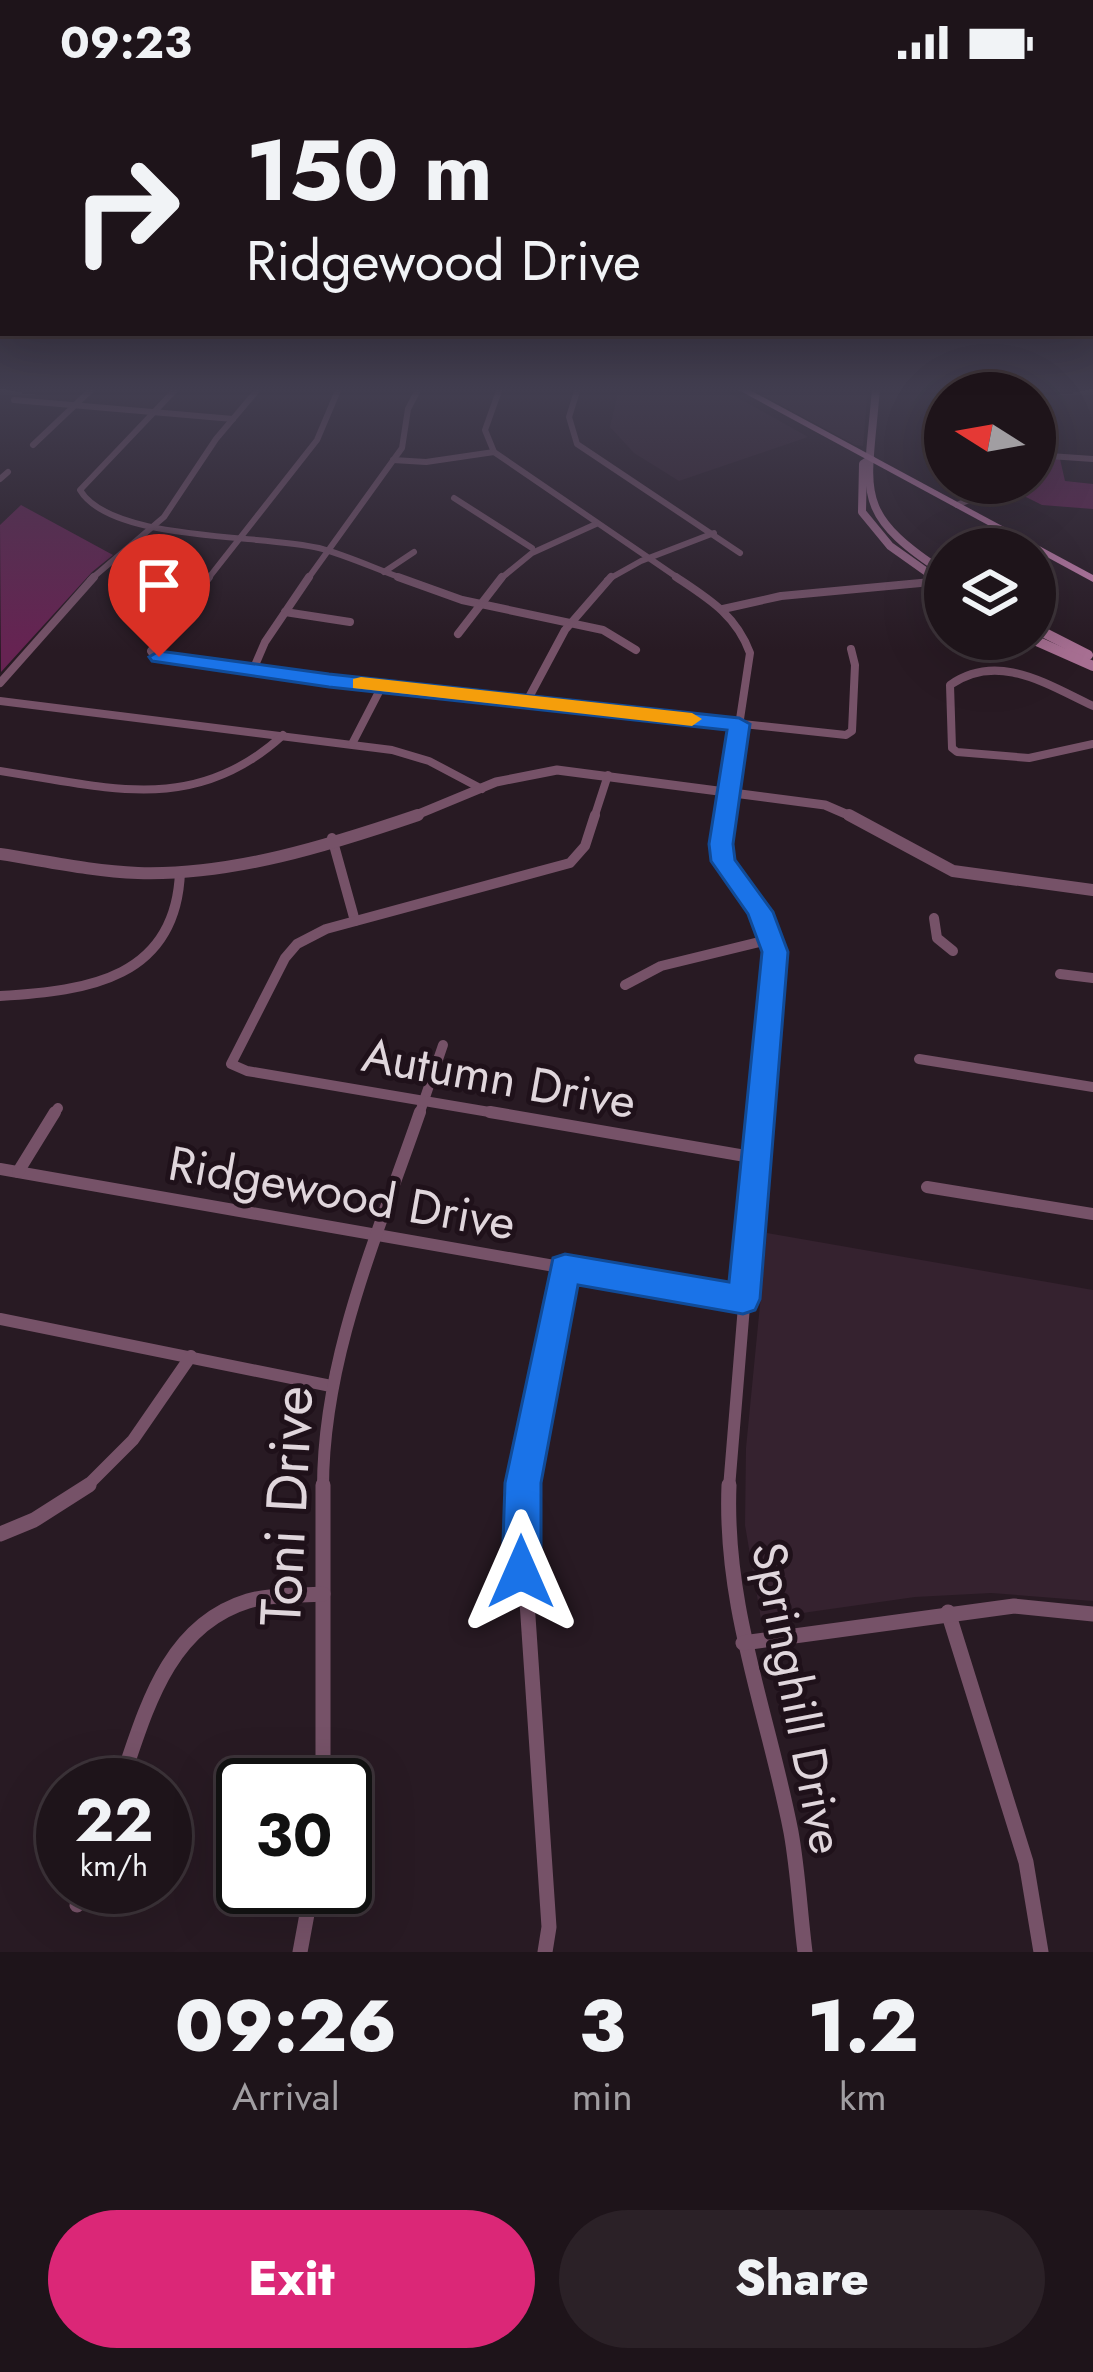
<!DOCTYPE html>
<style>
body{margin:0;font-family:Jost,sans-serif;background:#2b2127;color:#f1f3f6;height:100vh;display:flex;flex-direction:column;font-size:45px;white-space:nowrap}
*{box-sizing:border-box;margin:0}
p{font-size:39px;color:#a19ea2}
.icon{flex:none;width:66px;height:66px;fill:none;stroke:currentColor;stroke-width:2;stroke-linecap:round;stroke-linejoin:round}
.map{position:relative;height:1868px;overflow:hidden}
.side{display:flex;flex-direction:column;background:#1e141a;flex:1}
.side>*{flex:none}
.banner{position:absolute;left:0px;top:0px;width:1095px;height:252px;box-shadow:0 12px 48px #0002,0 0 0 3px #3c3339;background:#1e141a;color:#f1f3f6;overflow:hidden}
.needle{width:78px;rotate:281deg}
.buttons{position:absolute;left:924px;top:288px;display:grid;gap:24px}
.buttons a{display:grid;place-items:center;width:132px;height:132px;border-radius:50%;background:#1e141a;box-shadow:0 12px 48px #0002,0 0 0 3px #3c3339;font-size:60px}
.speed{position:absolute;left:36px;top:1674px;display:flex;gap:24px;font-size:60px;font-weight:700;text-align:center}
.speed>*{display:grid;place-content:center;width:156px;height:156px;border-radius:50%;background:#1e141a;box-shadow:0 12px 48px #0002,0 0 0 3px #3c3339;line-height:1}
.speed small{font-size:30px;font-weight:400}
.speed .limit{border:6px solid #111;border-radius:18px;background:#fff;color:#111}
.pin{position:absolute;display:grid;place-items:center;width:102px;height:102px;color:#fff;margin:-123px -51px;border-radius:50% 50% 50% 0;rotate:-45deg;box-shadow:0 0 12px #0007}
.pin .icon{rotate:45deg}
.me{position:absolute;width:132px;margin:-66px;rotate:0deg;stroke-linejoin:round;filter:drop-shadow(0 0 9px #0008)}
.turn{display:flex;align-items:center;gap:42px;height:252px;padding:0 48px;font-size:54px}
.turn .icon{width:156px;height:156px;stroke-width:2.5}
.turn b{display:block;font-size:84px;line-height:102px}
.eta{display:flex;justify-content:space-evenly;align-items:center;height:204px;text-align:center}
.eta b{font-size:72px;font-weight:800;line-height:84px}
.cta{display:flex;gap:24px;margin-top:auto;padding:24px 48px}
.cta a{flex:1;height:138px;border-radius:72px;background:#db2777;color:#fff;font-size:48px;font-weight:800;line-height:138px;text-align:center}
.cta a+a{background:#2b2127;color:#f1f3f6}
.status{display:flex;justify-content:space-between;align-items:center;height:84px;padding:0 60px;background:#1e141a;direction:ltr}
.status svg{height:33px;fill:currentColor}
.map>svg:first-child{display:block}
.built{fill:#35222f}
.green{fill:#662352}
.lines{fill:none;stroke-linecap:round;stroke-linejoin:round}
.minor-far4{stroke:#765268;stroke-width:6}
.minor-far3{stroke:#765268;stroke-width:8}
.minor-far2{stroke:#765268;stroke-width:10}
.minor-far1{stroke:#765268;stroke-width:12}
.minor{stroke:#765268;stroke-width:15}
.tertiary-far1{stroke:#765268;stroke-width:9}
.tertiary{stroke:#765268;stroke-width:12}
.secondary-far1{stroke:#a76f92;stroke-width:8}
.secondary{stroke:#a76f92;stroke-width:10}
.primary{fill:#cd84b3;fill-rule:evenodd}
.route{fill:#1a73e8;stroke:#114b97;stroke-width:3}
.slow{fill:#f59e0b}
.labels{text-anchor:middle;dominant-baseline:central;stroke-width:10;stroke-linejoin:round;paint-order:stroke}
.street-label{font-size:48px;fill:#e0d6dc;stroke:#1f111a}
.near-street-label{font-size:57px;fill:#e0d6dc;stroke:#1f111a}
</style>
<div class="status"><b>09:23</b><svg viewBox="0 0 49 12"><path d="M0 12V9h3v3zM5 12V6h3v6zM10 12V3h3v9zM15 12V0h3v12zM26 1h20v11H26zM47 4h2v5h-2z"/></svg></div>
<div class="map">
<svg width="1093" height="1868" viewBox="0 0 1093 1868">
<rect width="100%" height="100%" fill="#281a23"/>
<g class="built">
<path d="M 619,304 L 721,304 L 808,353 L 679,397 L 634,369 L 610,343 Z"/>
<path d="M 750,304 L 868,304 L 863,362 L 855,361 Z"/>
<path d="M 767,1149 L 1093,1206 L 1093,1517 L 991,1509 L 915,1513 L 761,1535 L 745,1441 L 746,1364 Z"/>
</g>
<g class="green">
<path d="M 1035,373 L 1060,375 L 1065,397 L 1093,400 L 1093,425 L 1042,421 L 1010,405 L 1018,399 L 1035,399 Z"/>
<path d="M 21,421 L 113,471 L 92,488 L 1,588 L 0,441 Z"/>
</g>
<g class="lines">
<g class="minor-far4">
<path d="M 177,304 L 80,406 C 111,458 262,450 319,464 C 349,472 378,486 407,496"/>
<path d="M 500,304 L 485,346 L 494,368 L 681,496"/>
<path d="M 578,304 L 569,333 L 577,360 L 740,469"/>
<path d="M 1012,304 L 1013,309"/>
<path d="M 14,316 L 233,335"/>
<path d="M 33,361 L 93,304"/>
<path d="M 1035,371 L 1093,375"/>
<path d="M 393,376 L 426,378 L 494,368"/>
<path d="M 0,395 L 8,388"/>
<path d="M 454,414 L 532,464"/>
<path d="M 957,421 L 1010,399"/>
<path d="M 384,488 L 414,468"/>
<path d="M 90,496 L 164,433 L 216,355 L 259,304"/>
<path d="M 207,496 L 317,356 L 339,304"/>
<path d="M 307,496 L 402,364 L 408,325 L 419,304"/>
<path d="M 499,496 L 532,469 L 596,440"/>
<path d="M 607,496 L 641,477 L 714,449"/>
</g>
<g class="minor-far3">
<path d="M 209,493 L 151,567 L 154,571 L 329,596 L 846,651 L 852,647 L 855,581 L 851,565"/>
<path d="M 398,493 L 462,516 L 603,546 L 636,566"/>
<path d="M 676,493 C 709,515 736,531 750,569 L 725,734"/>
<path d="M 723,525 L 781,512 L 942,497"/>
<path d="M 285,528 L 350,538"/>
<path d="M 458,550 L 502,493"/>
<path d="M 253,586 L 265,558 L 309,493"/>
<path d="M 0,599 L 94,493"/>
<path d="M 0,617 L 392,666 L 429,677 L 482,705"/>
<path d="M 527,617 L 565,546 L 611,493"/>
<path d="M 1093,622 C 1048,601 998,567 950,601 L 952,664 L 957,668 L 1029,674 L 1093,660"/>
<path d="M 352,660 L 382,602"/>
<path d="M 0,687 C 107,703 195,732 283,651"/>
<path d="M 594,734 L 608,691"/>
</g>
<g class="minor-far2">
<path d="M 725,731 C 715,799 757,805 771,861 C 781,902 764,987 760,1031"/>
<path d="M 332,754 L 355,837"/>
<path d="M 934,834 L 937,854 L 953,867"/>
<path d="M 1060,890 L 1093,894"/>
<path d="M 625,901 L 661,882 L 772,855"/>
<path d="M 0,912 C 89,907 176,894 180,788"/>
<path d="M 919,975 L 1093,1003"/>
<path d="M 53,1031 L 58,1024"/>
<path d="M 419,1031 L 443,961"/>
<path d="M 507,1031 L 247,987 L 231,980 L 285,874 L 297,860 L 326,845 L 570,779 L 585,762 L 595,731"/>
</g>
<g class="minor-far1">
<path d="M 490,1028 L 757,1074"/>
<path d="M 0,1085 L 743,1215"/>
<path d="M 18,1088 L 55,1028"/>
<path d="M 927,1103 L 1093,1130"/>
<path d="M 0,1235 L 331,1302"/>
<path d="M 85,1404 L 133,1356 L 191,1272"/>
<path d="M 323,1404 C 323,1273 378,1150 420,1028"/>
<path d="M 524,1404 L 565,1184"/>
<path d="M 729,1404 L 760,1028"/>
</g>
<g class="minor">
<path d="M 323,1401 L 323,1701"/>
<path d="M 525,1401 L 521,1429 L 549,1843 L 545,1868"/>
<path d="M 729,1401 C 724,1524 768,1629 791,1748 C 798,1787 800,1828 805,1868"/>
<path d="M 0,1450 L 34,1436 L 89,1401"/>
<path d="M 948,1528 L 1026,1778 L 1041,1868"/>
<path d="M 743,1559 L 1014,1522 L 1093,1530"/>
<path d="M 120,1701 C 145,1629 166,1542 248,1517 C 272,1510 299,1512 323,1510"/>
<path d="M 77,1821 L 83,1803"/>
<path d="M 300,1868 L 312,1803"/>
</g>
<path class="tertiary-far1" d="M 409,734 L 496,698 L 557,686 L 825,721 L 855,734"/>
<g class="tertiary">
<path d="M 849,731 L 953,787 L 1093,806"/>
<path d="M 0,770 C 46,777 91,787 138,789 C 232,792 330,761 418,731"/>
</g>
<g class="secondary-far1">
<path d="M 876,304 C 868,409 850,427 945,489"/>
<path d="M 871,375 L 863,380 L 862,428 L 890,462 L 938,496"/>
</g>
<g class="secondary">
<path d="M 934,493 L 945,501"/>
<path d="M 1035,544 L 1088,571"/>
<path d="M 1032,555 L 1093,582"/>
</g>
<path class="primary" d="M 735,304 L 746,304 L 1093,491 L 1093,498 Z"/>
</g>
<linearGradient id="sky" x2="0" y2="1"><stop stop-color="#160e13"/><stop offset="0.54" stop-color="#423e50"/><stop offset="1" stop-color="#423e50" stop-opacity="0"/></linearGradient>
<rect width="1093" height="566" fill="url(#sky)"/>
<path class="route" d="M 159,567 L 329,590 L 739,634 L 750,640 L 733,760 L 735,776 L 773,828 L 788,868 L 760,1215 L 755,1226 L 743,1230 L 578,1201 L 541,1399 L 541,1488 L 535,1501 L 521,1507 L 508,1501 L 502,1488 L 505,1399 L 553,1174 L 565,1170 L 729,1198 L 762,868 L 748,830 L 711,777 L 709,760 L 727,646 L 329,603 L 152,577 L 149,573 Z"/>
<path class="slow" d="M 361,593 L 692,629 L 702,635 L 692,642 L 353,604 L 353,595 Z"/>
<g class="labels">
<g class="street-label">
<text transform="translate(499 994) rotate(10)">Autumn Drive</text>
<text transform="translate(342 1109) rotate(10)">Ridgewood Drive</text>
<text transform="translate(798 1614) rotate(79)">Springhill Drive</text>
</g>
<g class="near-street-label">
<text transform="translate(286 1422) rotate(-87)">Toni Drive</text>
</g>
</g>
</svg>
<div class="buttons">
<a><svg class="needle" viewBox="-14 -14 28 28"><path d="M0-13l5 13h-10z" fill="#e53935"/><path d="M0 13l5-13h-10z" fill="#a19ea2"/></svg></a>
<a><svg class="icon" aria-label="layers" viewBox="0 0 24 24"><path d="M12 4l9 5-9 5-9-5zM3 14l9 5 9-5"/></svg></a>
</div>
<div class="speed"><div>22<small>km/h</small></div><div class="limit">30</div></div>
<div class="pin" style="left:159px;top:573px;background:#d93025"><svg class="icon" aria-label="arrive" viewBox="0 0 24 24"><path d="M6 21V4h12l-3 4 3 4H6"/></svg></div>
<svg class="me" style="left:521px;top:1488px" viewBox="-20 -20 40 40"><path d="M0-17L14 15 0 8-14 15z" fill="#1a73e8" stroke="#fff" stroke-width="4"/></svg>
<div class="banner">
<div class="turn"><svg class="icon" aria-label="right" viewBox="0 0 24 24"><path d="M7 20v-9h11M14 6l5 5-5 5"/></svg><div><b>150 m</b>Ridgewood Drive</div></div>
</div>
</div>
<section class="side">
<div class="eta">
<div><b>09:26</b><p>Arrival</p></div>
<div><b>3</b><p>min</p></div>
<div><b>1.2</b><p>km</p></div>
</div>
<div class="cta"><a>Exit</a><a>Share</a></div>
</section>
